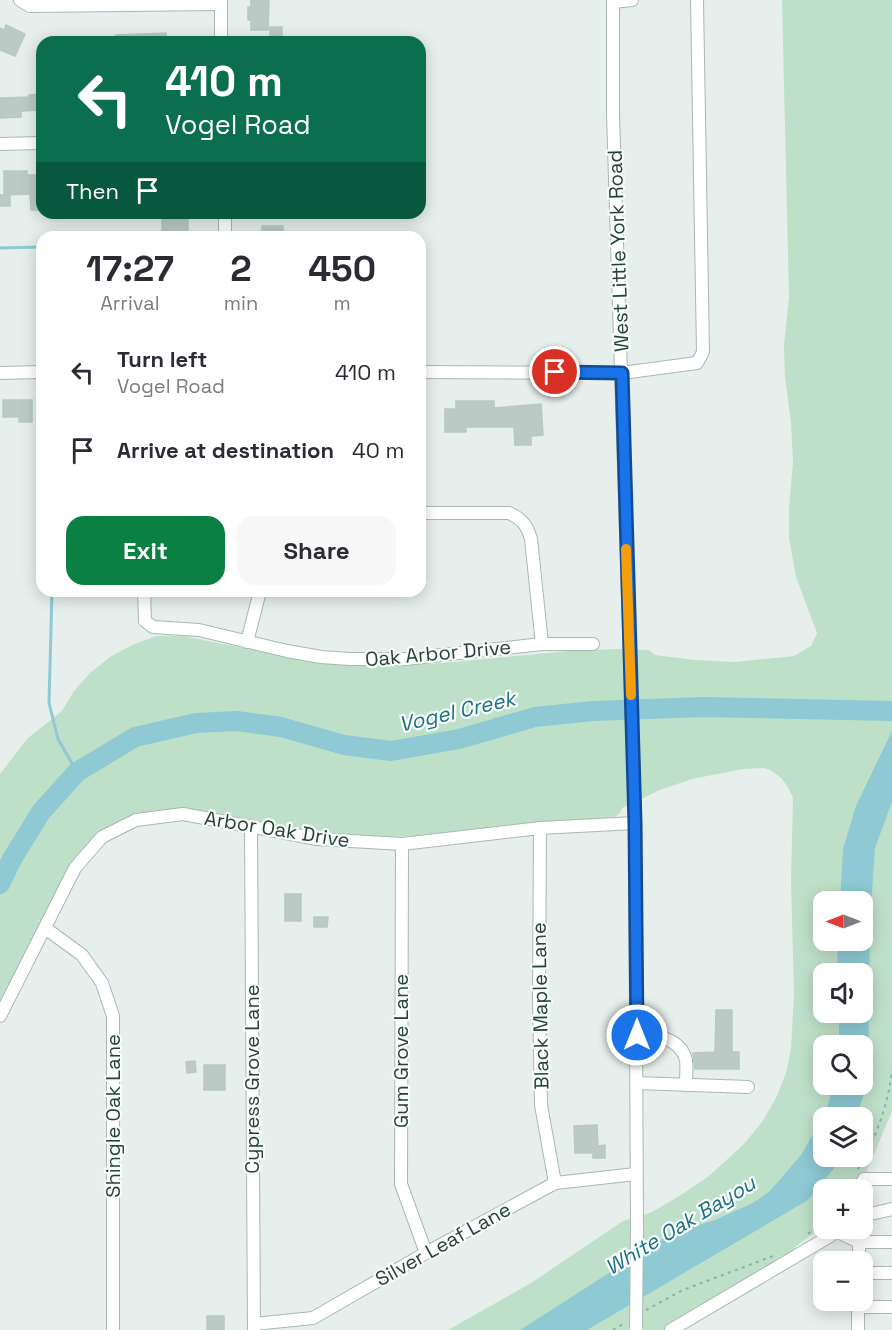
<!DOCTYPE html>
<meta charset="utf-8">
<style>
body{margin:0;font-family:"Space Grotesk",sans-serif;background:#f7f7f7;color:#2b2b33;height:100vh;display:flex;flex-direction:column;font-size:22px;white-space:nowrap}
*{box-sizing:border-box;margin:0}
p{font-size:20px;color:#7c7c81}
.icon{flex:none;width:33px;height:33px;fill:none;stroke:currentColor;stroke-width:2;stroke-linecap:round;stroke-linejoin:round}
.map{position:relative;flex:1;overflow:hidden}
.sheet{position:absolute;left:36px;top:231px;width:390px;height:366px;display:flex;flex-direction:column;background:#fff;border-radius:18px;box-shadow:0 3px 15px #0003}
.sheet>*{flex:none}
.hud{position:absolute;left:36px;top:36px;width:390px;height:183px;border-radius:18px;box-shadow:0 3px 15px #0003;background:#0b6e4f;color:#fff;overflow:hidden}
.needle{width:39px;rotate:270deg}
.controls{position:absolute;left:813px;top:891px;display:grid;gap:12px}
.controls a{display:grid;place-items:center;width:60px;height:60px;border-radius:12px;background:#fff;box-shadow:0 3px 15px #0003;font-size:30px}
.pin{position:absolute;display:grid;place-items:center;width:51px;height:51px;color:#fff;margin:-26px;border:3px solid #fff;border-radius:50%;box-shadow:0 2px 6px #0007}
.me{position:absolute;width:66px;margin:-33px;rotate:0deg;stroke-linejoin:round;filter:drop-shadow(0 0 4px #0008)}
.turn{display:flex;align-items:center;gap:21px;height:126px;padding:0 30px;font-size:27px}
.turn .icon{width:78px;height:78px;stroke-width:2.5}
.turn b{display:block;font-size:42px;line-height:51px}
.then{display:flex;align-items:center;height:57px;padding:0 30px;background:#0003;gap:12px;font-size:22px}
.eta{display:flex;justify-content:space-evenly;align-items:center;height:102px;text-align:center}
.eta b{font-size:36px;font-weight:700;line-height:42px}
.action{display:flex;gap:12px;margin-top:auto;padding:12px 30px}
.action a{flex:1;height:69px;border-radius:18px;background:#0b8043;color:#fff;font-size:24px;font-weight:700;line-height:69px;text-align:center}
.action a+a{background:#f7f7f7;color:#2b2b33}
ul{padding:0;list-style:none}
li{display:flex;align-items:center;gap:18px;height:78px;padding:0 30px}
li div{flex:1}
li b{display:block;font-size:22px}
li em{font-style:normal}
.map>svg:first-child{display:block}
.green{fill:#bfe0c8;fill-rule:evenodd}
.water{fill:#8ec9d4}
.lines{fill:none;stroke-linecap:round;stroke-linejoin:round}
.stream{stroke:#8ec9d4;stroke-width:3}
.river{stroke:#8ec9d4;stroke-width:20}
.building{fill:#bbcac4;stroke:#b8c9c2;stroke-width:1.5}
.minor-casing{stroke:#a8b8b2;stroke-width:14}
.path{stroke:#86b3a5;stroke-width:2;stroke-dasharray:3 4.5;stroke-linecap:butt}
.minor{stroke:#fff;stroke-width:12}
.minor-bridge-casing{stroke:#a8b8b2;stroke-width:14;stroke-linecap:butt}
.minor-bridge{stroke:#fff;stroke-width:12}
.route-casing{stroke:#114b97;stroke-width:15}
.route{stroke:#1a73e8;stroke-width:10}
.slow{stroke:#f59e0b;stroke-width:10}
.labels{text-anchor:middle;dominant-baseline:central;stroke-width:4.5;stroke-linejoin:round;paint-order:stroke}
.street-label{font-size:20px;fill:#24423a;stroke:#f7fbf9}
.water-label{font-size:21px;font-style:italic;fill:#1c6f80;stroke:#f7fbf9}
</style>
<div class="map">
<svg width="892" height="1330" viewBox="0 0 892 1330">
<rect width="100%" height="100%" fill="#e6efeb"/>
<path class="green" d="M 782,0 L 892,0 L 892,1111 L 866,1173 L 851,1189 L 824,1190 L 823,1226 L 794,1248 L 796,1253 L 665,1330 L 448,1330 L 531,1283 L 623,1221 L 652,1212 L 681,1195 L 709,1176 L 744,1144 L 762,1122 L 776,1098 L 786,1073 L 791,1049 L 794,994 L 791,880 L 793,798 L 788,787 L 781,778 L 770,770 L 763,768 L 743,769 L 692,779 L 660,790 L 622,808 L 620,813 L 615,817 L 436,835 L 381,837 L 326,835 L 175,810 L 163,810 L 140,814 L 90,842 L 76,858 L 0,1002 L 0,774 L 28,738 L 62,711 L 74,691 L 90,673 L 110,657 L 132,645 L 157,636 L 183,636 L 315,662 L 379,666 L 443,663 L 568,651 L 619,649 L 649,650 L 655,655 L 695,660 L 735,662 L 794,656 L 811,646 L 817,633 L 796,577 L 789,538 L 789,509 L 793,461 L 791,423 L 785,377 L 784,345 L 789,297 ZM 824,902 L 862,902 L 862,940 L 824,940 ZM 824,974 L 862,974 L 862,1012 L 824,1012 ZM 824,1046 L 862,1046 L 862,1084 L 824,1084 ZM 824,1118 L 862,1118 L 862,1156 L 824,1156 Z"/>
<path class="water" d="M 892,731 L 892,802 L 875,848 L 870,923 L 868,1082 L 856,1117 L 824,1118 L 824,1156 L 842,1157 L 840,1161 L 808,1200 L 587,1330 L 520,1330 L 670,1234 L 715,1220 L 753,1203 L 770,1191 L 801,1155 L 825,1114 L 834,1085 L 862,1084 L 862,1046 L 839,1045 L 839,1013 L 862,1012 L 862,974 L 837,973 L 838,941 L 862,940 L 862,902 L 840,901 L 843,849 L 856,806 Z"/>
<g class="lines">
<g class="stream">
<path d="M 0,248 L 39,247 L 42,249"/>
<path d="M 52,591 L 49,703 L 58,739 L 77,772"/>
</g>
<path class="river" d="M 0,884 L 12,859 L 41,812 L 77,772 L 135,737 L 196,723 L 236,721 L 281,727 L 344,745 L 391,751 L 459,739 L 535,717 L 593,711 L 703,707 L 892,711"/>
</g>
<g class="building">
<path d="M 251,0 L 269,0 L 268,30 L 251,30 L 251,20 L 248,20 L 248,7 L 251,7 Z"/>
<path d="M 6,25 L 25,34 L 15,56 L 0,50 L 0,28 L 4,30 Z"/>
<rect x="270" y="27" width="12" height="12"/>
<path d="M 166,33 L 166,42 L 117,42 L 116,35 Z"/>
<path d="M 42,94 L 42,110 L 21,111 L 21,117 L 0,118 L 0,98 L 29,97 L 29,95 Z"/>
<path d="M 4,171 L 27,171 L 27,175 L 42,175 L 42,210 L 31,210 L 30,194 L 4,195 Z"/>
<rect x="0" y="195" width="10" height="11"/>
<rect x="162" y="216" width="26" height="21"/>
<rect x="262" y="226" width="21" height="11"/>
<path d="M 3,400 L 32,400 L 32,422 L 19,422 L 19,417 L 3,417 Z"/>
<path d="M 456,401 L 494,401 L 494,408 L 541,404 L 543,435 L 531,436 L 531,445 L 515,445 L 514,427 L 466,427 L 466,432 L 445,432 L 445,409 L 456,409 Z"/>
<rect x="285" y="894" width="16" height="27"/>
<path d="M 314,917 L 328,917 L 327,927 L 314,927 Z"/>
<path d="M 716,1010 L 732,1010 L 732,1052 L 739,1052 L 739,1069 L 695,1069 L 693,1053 L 715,1052 Z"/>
<path d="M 195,1061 L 196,1072 L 187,1073 L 186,1062 Z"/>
<rect x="204" y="1065" width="21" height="25"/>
<path d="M 597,1125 L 598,1146 L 605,1145 L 605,1158 L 593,1158 L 593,1153 L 575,1153 L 574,1126 Z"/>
<rect x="207" y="1316" width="17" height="14"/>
</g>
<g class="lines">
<g class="minor-casing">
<g id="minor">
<path d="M 20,0 L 30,6 L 221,4"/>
<path d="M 221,0 L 221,42"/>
<path d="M 613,0 L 613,114 L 635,823 L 637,1226"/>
<path d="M 613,2 L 632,0"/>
<path d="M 0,144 L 42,143"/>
<path d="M 225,213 L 225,237"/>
<path d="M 420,372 L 622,373 L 697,363 L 703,352 L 697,0"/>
<path d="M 0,373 L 42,372"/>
<path d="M 420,513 L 509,513 C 522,519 527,525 531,539 L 542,644"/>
<path d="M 144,591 L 145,621 L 153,627 L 199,630 L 287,651 L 321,657 L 350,659 L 405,659 L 542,644 L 593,644"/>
<path d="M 247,642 L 260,591"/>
<path d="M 251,828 L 254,1330"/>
<path d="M 540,828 L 539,997 L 541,1105 L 555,1183"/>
<path d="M 402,844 L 401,1184 L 426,1253"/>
<path d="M 45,928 L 82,955 L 102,983 L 113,1016 L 113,1330"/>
<path d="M 0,1016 L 75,868 L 102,837 L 136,820 L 183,814 L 317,839 L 402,844 L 540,828 L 635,823"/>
<path d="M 637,1035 C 655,1035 680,1037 686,1060 C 687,1067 686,1077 686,1085"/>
<path d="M 637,1083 L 748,1087"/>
<path d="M 858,1190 L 864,1179 L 892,1179"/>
<path d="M 862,1216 L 892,1209"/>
<path d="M 834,1230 L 859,1242 L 859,1262"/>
<path d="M 859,1242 L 892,1242"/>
<path d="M 862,1273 L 892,1273"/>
<path d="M 858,1307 L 892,1307"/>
<path d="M 254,1324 L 313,1318 L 426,1253 L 555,1183 L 636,1174"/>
<path d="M 671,1330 L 830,1236 L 835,1228"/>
<path d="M 858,1330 L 858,1301"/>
</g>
</g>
<g class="path">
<path d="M 858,1169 C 876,1137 888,1106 892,1070"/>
<path d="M 808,1234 L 824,1221"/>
<path d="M 646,1310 L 683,1290 L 773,1256"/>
<path d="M 613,1330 L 626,1322"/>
</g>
<use href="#minor" class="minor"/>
<g class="minor-bridge-casing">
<path id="minor-bridge" d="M 636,1328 L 637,1226"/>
</g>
<use href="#minor-bridge" class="minor-bridge"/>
</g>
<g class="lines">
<g class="route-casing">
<path id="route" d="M 555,372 L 622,373 L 635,823 L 637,1035"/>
</g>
<use href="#route" class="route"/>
<path class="slow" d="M 626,549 L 631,695"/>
</g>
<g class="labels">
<g class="street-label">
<text transform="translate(618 251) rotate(-92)">West Little York Road</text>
<text transform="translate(438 653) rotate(-5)">Oak Arbor Drive</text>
<text transform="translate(277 829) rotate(9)">Arbor Oak Drive</text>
<text transform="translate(540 1006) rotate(-91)">Black Maple Lane</text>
<text transform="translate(401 1051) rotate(-90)">Gum Grove Lane</text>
<text transform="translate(252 1079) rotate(-90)">Cypress Grove Lane</text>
<text transform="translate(113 1116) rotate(-90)">Shingle Oak Lane</text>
<text transform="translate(443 1244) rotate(-29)">Silver Leaf Lane</text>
</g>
<g class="water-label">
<text transform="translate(457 711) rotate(-13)">Vogel Creek</text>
<text transform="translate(680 1225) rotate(-31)">White Oak Bayou</text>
</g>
</g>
</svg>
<div class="controls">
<a><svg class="needle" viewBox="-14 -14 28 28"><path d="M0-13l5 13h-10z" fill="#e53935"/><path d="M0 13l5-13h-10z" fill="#7c7c81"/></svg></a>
<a><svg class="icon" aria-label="sound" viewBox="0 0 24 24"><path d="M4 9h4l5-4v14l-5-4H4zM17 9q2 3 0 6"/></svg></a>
<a><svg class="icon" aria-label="search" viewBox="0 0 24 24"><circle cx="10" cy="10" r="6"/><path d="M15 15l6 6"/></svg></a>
<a><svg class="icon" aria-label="layers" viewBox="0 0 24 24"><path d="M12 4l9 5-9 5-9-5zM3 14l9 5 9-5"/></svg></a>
<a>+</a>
<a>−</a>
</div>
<div class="pin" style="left:555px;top:372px;background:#d93025"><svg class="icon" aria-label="arrive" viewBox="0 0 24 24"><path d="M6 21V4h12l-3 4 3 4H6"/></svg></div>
<svg class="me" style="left:637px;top:1035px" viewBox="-20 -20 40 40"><circle r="17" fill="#1a73e8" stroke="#fff" stroke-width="3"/><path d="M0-11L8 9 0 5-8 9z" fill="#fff"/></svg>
<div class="hud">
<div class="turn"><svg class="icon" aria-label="left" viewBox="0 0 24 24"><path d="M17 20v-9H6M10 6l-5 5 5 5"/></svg><div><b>410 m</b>Vogel Road</div></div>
<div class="then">Then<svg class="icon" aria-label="arrive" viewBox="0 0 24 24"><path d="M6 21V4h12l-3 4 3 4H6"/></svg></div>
</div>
<section class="sheet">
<div class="eta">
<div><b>17:27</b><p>Arrival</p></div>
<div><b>2</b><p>min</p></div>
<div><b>450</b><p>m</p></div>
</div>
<ul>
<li><svg class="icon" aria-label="left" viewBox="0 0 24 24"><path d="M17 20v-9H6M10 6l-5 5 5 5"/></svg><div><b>Turn left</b><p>Vogel Road</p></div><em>410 m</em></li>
<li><svg class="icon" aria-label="arrive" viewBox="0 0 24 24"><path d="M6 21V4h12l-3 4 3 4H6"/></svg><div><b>Arrive at destination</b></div><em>40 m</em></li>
</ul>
<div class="action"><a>Exit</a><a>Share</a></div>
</section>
</div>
